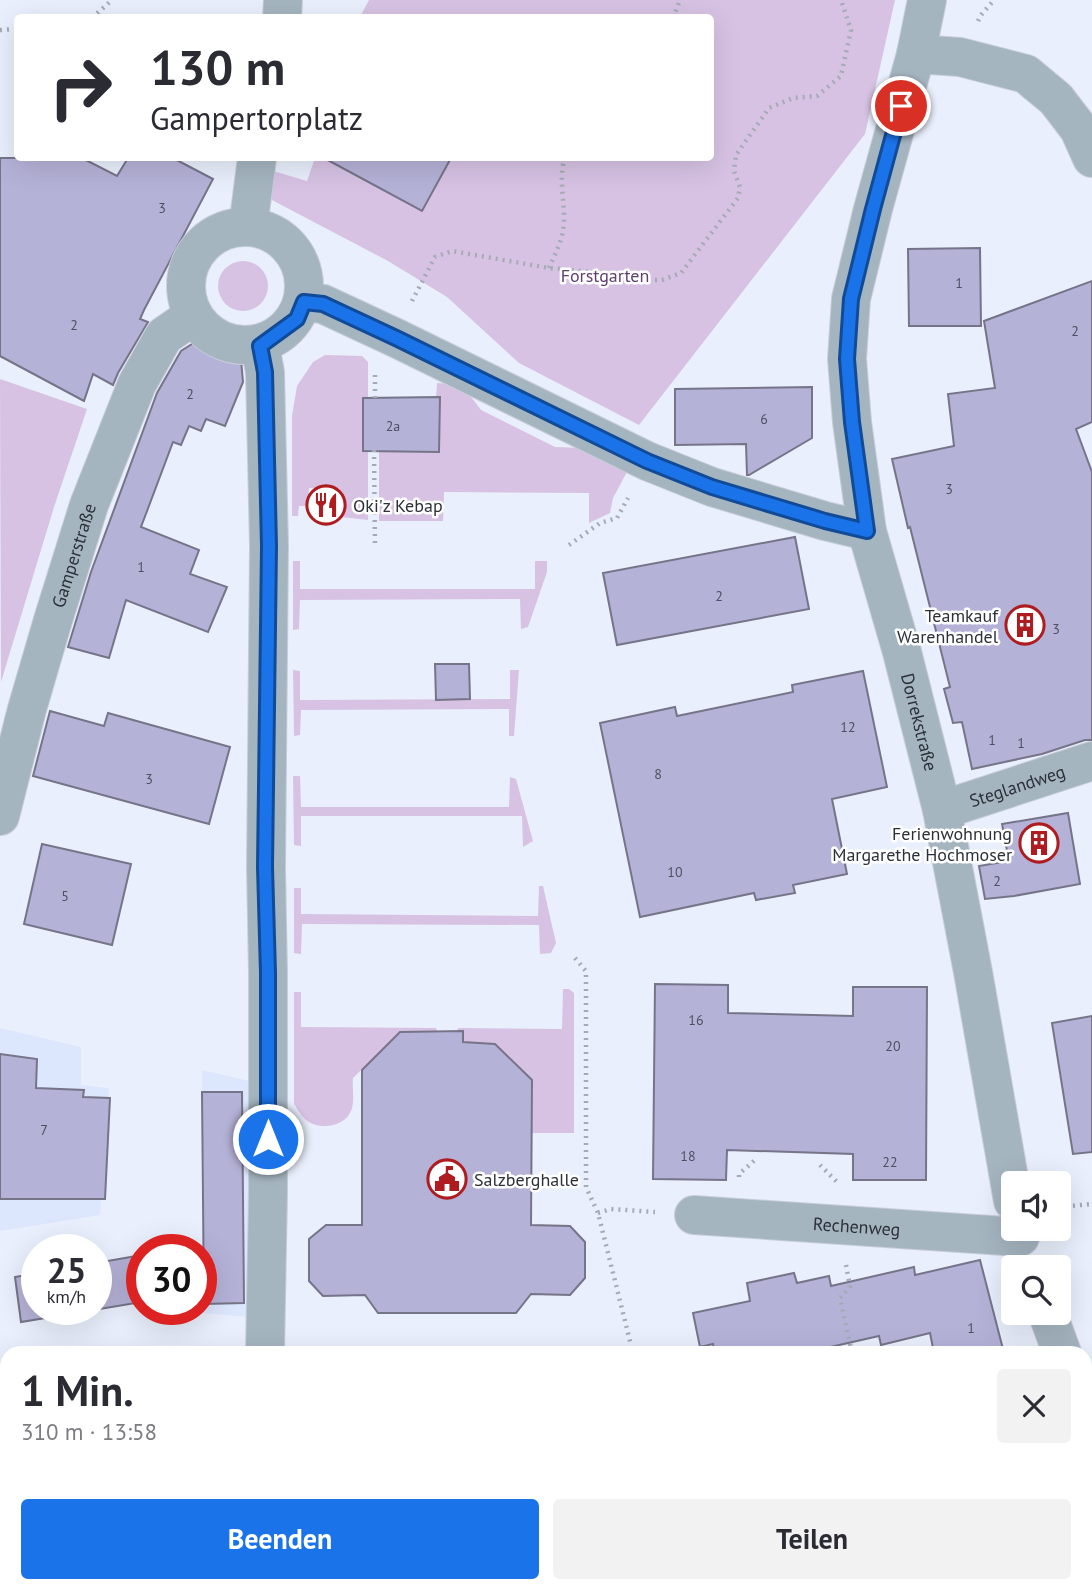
<!DOCTYPE html>
<html lang="de">
<meta charset="utf-8">
<style>
body{margin:0;font-family:"PT Sans",sans-serif;background:#f2f2f3;color:#2b2b33;height:100vh;display:flex;flex-direction:column;font-size:26px;white-space:nowrap}
*{box-sizing:border-box;margin:0}
p{font-size:23px;color:#7c7c81}
.icon{flex:none;width:38px;height:38px;fill:none;stroke:currentColor;stroke-width:2;stroke-linecap:round;stroke-linejoin:round}
.map{position:relative;flex:1;overflow:hidden}
.drawer{position:absolute;left:0px;top:1346px;width:1092px;height:247px;display:flex;flex-direction:column;background:#fff;border-radius:21px 21px 0 0;box-shadow:0 7px 28px #0002}
.drawer>*{flex:none}
.top-card{position:absolute;left:14px;top:14px;width:700px;height:147px;border-radius:7px;box-shadow:0 7px 28px #0002;background:#fff;color:#2b2b33;overflow:hidden}
.controls{position:absolute;left:1001px;top:1171px;display:grid;gap:14px}
.controls a{display:grid;place-items:center;width:70px;height:70px;border-radius:7px;background:#fff;box-shadow:0 7px 28px #0002;font-size:35px}
.speed{position:absolute;left:21px;top:1234px;display:flex;gap:14px;font-size:35px;font-weight:700;text-align:center}
.speed>*{display:grid;place-content:center;width:91px;height:91px;border-radius:50%;background:#fff;box-shadow:0 7px 28px #0002;line-height:1}
.speed small{font-size:18px;font-weight:400}
.speed .limit{border:10px solid #d22;background:#fff;color:#111}
.pin{position:absolute;display:grid;place-items:center;width:60px;height:60px;color:#fff;margin:-30px;border:4px solid #fff;border-radius:50%;box-shadow:0 2px 7px #0007}
.me{position:absolute;width:77px;margin:-38px;rotate:0deg;stroke-linejoin:round;filter:drop-shadow(0 0 5px #0008)}
.turn{display:flex;align-items:center;gap:24px;height:147px;padding:0 21px;font-size:32px}
.turn .icon{width:91px;height:91px;stroke-width:2.5}
.turn b{display:block;font-size:49px;line-height:60px}
.round{display:grid;place-items:center;flex:none;width:74px;height:74px;border-radius:7px;background:#f2f2f3}
.headline{display:flex;align-items:center;justify-content:space-between;height:119px;padding:0 21px}
h1{font-size:42px;font-weight:700;line-height:52px}
.cta{display:flex;gap:14px;margin-top:auto;padding:14px 21px}
.cta a{flex:1;height:80px;border-radius:7px;background:#1a73e8;color:#fff;font-size:28px;font-weight:700;line-height:80px;text-align:center}
.cta a+a{background:#f2f2f3;color:#2b2b33}
.map>svg:first-child{display:block}
.built{fill:#dce7fd}
.green{fill:#d7c2e3}
.building{fill:#b5b2d8;stroke:#767488;stroke-width:2}
.lines{fill:none;stroke-linecap:round;stroke-linejoin:round}
.minor-casing{stroke:#c7cdd9;stroke-width:40}
.path{stroke:#a5abb6;stroke-width:4.5;stroke-dasharray:2 5;stroke-linecap:butt}
.minor{stroke:#a5b5c0;stroke-width:38}
.route-casing{stroke:#114b97;stroke-width:18}
.route{stroke:#1a73e8;stroke-width:12}
.labels{text-anchor:middle;dominant-baseline:central;stroke-width:5;stroke-linejoin:round;paint-order:stroke}
.number-label{font-size:14px;fill:#4e5060}
.park-label{font-size:18px;fill:#5f406f;stroke:#fff}
.poi-label{font-size:18px;fill:#2c3038;stroke:#fff;text-anchor:start}
.street-label{font-size:18px;fill:#2c3038;stroke:#fff}
</style>
<div class="map">
<svg width="1092" height="1592" viewBox="0 0 1092 1592">
<rect width="100%" height="100%" fill="#e9effc"/>
<g class="built">
<path d="M 0,1028 L 81,1047 L 81,1085 L 109,1088 L 100,1215 L 0,1231 Z"/>
<path d="M 202,1070 L 249,1081 L 250,1317 L 202,1313 Z"/>
</g>
<g class="green">
<path d="M 369,0 L 895,0 L 865,134 L 639,425 L 519,363 L 447,297 L 388,261 L 272,200 L 270,170 L 307,181 L 315,158 L 710,158 L 710,18 L 360,17 Z"/>
<circle cx="243" cy="286" r="25"/>
<path d="M 325,355 L 362,356 L 368,362 L 368,398 L 363,398 L 363,449 L 368,450 L 368,520 L 341,517 L 340,489 L 309,488 L 308,506 L 299,506 L 298,516 L 292,516 L 292,416 L 297,386 L 313,362 Z"/>
<path d="M 0,379 L 87,409 L 54,507 L 1,682 Z"/>
<path d="M 437,383 L 452,384 L 465,389 L 481,410 L 555,447 L 583,448 L 628,470 L 613,498 L 610,513 L 589,523 L 589,493 L 444,492 L 443,521 L 379,521 L 379,450 L 436,398 Z"/>
<path d="M 293,561 L 300,561 L 300,589 L 535,589 L 535,561 L 547,561 L 547,572 L 528,627 L 521,629 L 520,599 L 300,600 L 299,629 L 293,630 Z"/>
<path d="M 293,670 L 300,671 L 300,700 L 510,699 L 510,670 L 519,670 L 514,736 L 509,736 L 509,709 L 301,710 L 300,735 L 294,736 Z"/>
<path d="M 293,776 L 300,776 L 301,807 L 509,807 L 510,777 L 516,779 L 533,841 L 523,847 L 522,816 L 301,816 L 301,846 L 294,845 Z"/>
<path d="M 539,886 L 543,886 L 556,943 L 551,953 L 540,954 L 539,925 L 302,924 L 301,954 L 294,953 L 294,888 L 301,888 L 301,914 L 538,916 Z"/>
<path d="M 563,989 L 569,989 L 574,993 L 574,1133 L 531,1133 L 532,1080 L 495,1044 L 463,1042 L 463,1032 L 457,1031 L 458,1028 L 562,1029 Z"/>
<path d="M 294,992 L 301,992 L 301,1027 L 436,1028 L 437,1031 L 395,1037 L 353,1078 C 352,1088 355,1102 351,1111 C 345,1125 326,1129 313,1124 C 304,1121 299,1112 294,1104 Z"/>
</g>
<g class="building">
<path d="M 0,158 L 82,158 L 117,176 L 128,158 L 173,158 L 213,179 L 144,310 L 140,319 L 148,322 L 118,373 L 113,385 L 93,374 L 84,401 L 0,356 Z"/>
<path d="M 324,158 L 451,158 L 422,211 Z"/>
<path d="M 980,248 L 981,326 L 909,326 L 908,249 Z"/>
<path d="M 1092,281 L 1092,422 L 1076,429 L 1092,472 L 1092,740 L 1085,740 L 1042,754 L 972,769 L 962,722 L 953,723 L 944,689 L 950,687 L 910,527 L 908,528 L 892,459 L 954,446 L 948,394 L 995,388 L 984,321 Z"/>
<path d="M 195,342 L 241,360 L 243,382 L 225,426 L 206,419 L 201,431 L 189,426 L 181,445 L 173,442 L 141,527 L 199,550 L 190,574 L 227,587 L 208,632 L 126,600 L 109,658 L 68,647 L 91,572 L 157,393 L 181,351 Z"/>
<path d="M 812,387 L 812,438 L 749,475 L 747,475 L 746,444 L 675,445 L 675,389 Z"/>
<path d="M 440,397 L 439,452 L 363,451 L 363,398 Z"/>
<path d="M 795,537 L 809,609 L 617,645 L 603,573 Z"/>
<path d="M 435,664 L 469,664 L 470,699 L 436,700 Z"/>
<path d="M 863,671 L 887,787 L 832,799 L 847,874 L 793,885 L 795,893 L 756,900 L 754,893 L 640,917 L 600,723 L 675,707 L 677,716 L 793,692 L 792,685 Z"/>
<path d="M 50,711 L 104,726 L 108,713 L 230,747 L 209,824 L 33,776 Z"/>
<path d="M 1068,813 L 1080,884 L 1014,896 L 985,899 L 979,866 L 1009,861 L 1002,824 Z"/>
<path d="M 42,844 L 131,864 L 112,945 L 24,924 Z"/>
<path d="M 655,984 L 728,985 L 728,1013 L 853,1016 L 853,987 L 927,987 L 926,1180 L 853,1180 L 853,1154 L 727,1150 L 726,1180 L 653,1179 Z"/>
<path d="M 1092,1016 L 1092,1152 L 1073,1154 L 1052,1023 Z"/>
<path d="M 463,1031 L 463,1042 L 495,1044 L 532,1080 L 531,1225 L 570,1226 L 585,1242 L 585,1278 L 570,1295 L 531,1294 L 516,1313 L 378,1313 L 365,1295 L 323,1296 L 309,1281 L 309,1239 L 326,1225 L 362,1225 L 362,1070 L 400,1032 Z"/>
<path d="M 0,1054 L 37,1059 L 36,1088 L 84,1090 L 83,1097 L 110,1098 L 105,1199 L 0,1199 Z"/>
<path d="M 202,1092 L 242,1092 L 244,1303 L 204,1304 Z"/>
<path d="M 142,1255 L 142,1302 L 21,1322 L 15,1277 L 37,1273 L 37,1309 L 96,1309 L 96,1263 Z"/>
<path d="M 980,1260 L 1004,1353 L 934,1353 L 930,1333 L 881,1345 L 879,1336 L 804,1353 L 715,1353 L 713,1344 L 700,1347 L 693,1313 L 750,1301 L 747,1283 L 794,1273 L 797,1283 L 829,1276 L 831,1286 L 914,1267 L 915,1275 Z"/>
</g>
<g class="lines">
<g class="minor-casing">
<g id="minor">
<path id="s1" d="M 927,0 L 916,54 L 873,209 L 851,299 L 847,359 L 852,422 L 867,531 L 902,652 L 942,810 L 973,972 L 1013,1201"/>
<path d="M 282,18 L 283,0"/>
<path d="M 916,54 L 960,57 L 1026,74 L 1056,99 L 1079,129 L 1092,158"/>
<circle cx="245" cy="286" r="59"/>
<path d="M 248,227 L 257,158"/>
<path d="M 304,302 L 323,304 L 396,338 L 647,461 L 712,487 L 825,521 L 867,531"/>
<path d="M 260,346 L 265,372 L 269,546 L 266,867 L 268,973 L 268,1194 L 265,1353"/>
<path id="s2" d="M 942,810 L 1092,761"/>
<path id="s3" d="M 0,816 L 27,709 L 53,620 L 89,505 L 137,384 L 164,336 L 193,316"/>
<path id="s4" d="M 694,1215 L 1020,1237"/>
<path d="M 1047,1312 L 1062,1353"/>
<path d="M 1085,1412 L 1092,1428"/>
<path d="M 0,1482 L 7,1513"/>
<path d="M 282,1586 L 283,1592"/>
<path d="M 32,1592 L 54,1586"/>
</g>
</g>
<g class="path">
<path d="M 92,18 L 112,0"/>
<path d="M 673,18 L 680,0"/>
<path d="M 978,21 L 981,15 L 994,0"/>
<path d="M 0,30 L 18,29"/>
<path d="M 549,268 C 554,256 561,243 563,231 C 567,207 557,179 565,158"/>
<path d="M 412,301 L 435,257 L 452,251 L 549,268 L 600,273 L 639,280 L 662,280 L 681,273 L 738,198 L 740,187 L 734,171 L 736,155 L 769,108 L 793,98 L 817,96 L 841,76 L 851,30 L 841,0"/>
<path d="M 375,398 L 375,374"/>
<path d="M 374,450 L 375,546"/>
<path d="M 569,545 L 600,523 L 617,518 L 628,498"/>
<path d="M 575,958 L 586,971 L 586,1187 L 598,1213 L 633,1353"/>
<path d="M 820,1165 L 839,1184"/>
<path d="M 739,1177 L 739,1174 L 755,1160"/>
<path d="M 1059,1207 L 1092,1204"/>
<path d="M 598,1213 L 611,1209 L 655,1212"/>
<path d="M 846,1265 L 850,1287 L 840,1298 L 852,1353"/>
<path d="M 676,1586 L 677,1592"/>
<path d="M 706,1586 L 707,1592"/>
</g>
<use href="#minor" class="minor"/>
</g>
<g class="lines">
<g class="route-casing">
<path id="route" d="M 268,1139 L 268,973 L 265,867 L 269,546 L 265,372 L 260,346 L 297,319 L 304,302 L 323,304 L 396,338 L 647,461 L 712,487 L 825,521 L 867,531 L 852,422 L 847,359 L 851,299 L 873,209 L 901,106"/>
</g>
<use href="#route" class="route"/>
</g>
<defs>
<g id="restaurant-ring" transform="scale(2.0125)"><circle r="9.5" fill="#fff" stroke="#ae1c20" stroke-width="1.5"/><path d="M-5-6h1v4h1v-4h1v4h1v-4h1v5L-1.5 .5V6h-2V.5L-5-1ZM5-6V6H3V1.5H1.5Q1.5-4 5-6Z" fill="#ae1c20"/></g>
<g id="building-ring" transform="scale(2.0125)"><circle r="9.5" fill="#fff" stroke="#ae1c20" stroke-width="1.5"/><path d="M-4-6H4V6H1V3H-1V6H-4ZM-2.5-4.3h1.7v1.8h-1.7ZM.8-4.3h1.7v1.8H.8ZM-2.5-1h1.7V.8h-1.7ZM.8-1h1.7V.8H.8Z" fill="#ae1c20"/></g>
<g id="civic-ring" transform="scale(2.0125)"><circle r="9.5" fill="#fff" stroke="#ae1c20" stroke-width="1.5"/><path d="M-.6-6.5H3V-4.5H.6V-3L4-1V1h2V6H-6V1h2V-1L-.6-3ZM-1.2 2.5V6h2.4V2.5Z" fill="#ae1c20"/></g>
</defs>
<g fill-rule="evenodd">
<use href="#restaurant-ring" x="326" y="505"/>
<use href="#building-ring" x="1025" y="625"/>
<use href="#building-ring" x="1039" y="843"/>
<use href="#civic-ring" x="447" y="1179"/>
</g>
<g class="labels">
<g class="number-label">
<text x="162" y="208">3</text>
<text x="959" y="283">1</text>
<text x="74" y="325">2</text>
<text x="1075" y="331">2</text>
<text x="190" y="394">2</text>
<text x="764" y="419">6</text>
<text x="393" y="426">2a</text>
<text x="949" y="489">3</text>
<text x="141" y="567">1</text>
<text x="719" y="596">2</text>
<text x="1056" y="629">3</text>
<text x="848" y="727">12</text>
<text x="992" y="740">1</text>
<text x="1021" y="743">1</text>
<text x="658" y="774">8</text>
<text x="149" y="779">3</text>
<text x="675" y="872">10</text>
<text x="997" y="881">2</text>
<text x="65" y="896">5</text>
<text x="696" y="1020">16</text>
<text x="893" y="1046">20</text>
<text x="44" y="1130">7</text>
<text x="688" y="1156">18</text>
<text x="890" y="1162">22</text>
<text x="971" y="1328">1</text>
</g>
<g class="park-label">
<text x="605" y="275">Forstgarten</text>
</g>
<g class="poi-label">
<text x="353" y="505">Oki'z Kebap</text>
<text x="998" y="615" text-anchor="end">Teamkauf<tspan x="998" dy="21">Warenhandel</tspan></text>
<text x="1012" y="833" text-anchor="end">Ferienwohnung<tspan x="1012" dy="21">Margarethe Hochmoser</tspan></text>
<text x="474" y="1179">Salzberghalle</text>
</g>
<g class="street-label">
<text stroke="none"><textPath href="#s3" startOffset="271">Gamperstraße</textPath></text>
<text stroke="none"><textPath href="#s1" startOffset="740">Dorrekstraße</textPath></text>
<text stroke="none"><textPath href="#s2" startOffset="79">Steglandweg</textPath></text>
<text stroke="none"><textPath href="#s4" startOffset="163">Rechenweg</textPath></text>
</g>
</g>
</svg>
<div class="controls">
<a><svg class="icon" aria-label="sound" viewBox="0 0 24 24"><path d="M4 9h4l5-4v14l-5-4H4zM17 9q2 3 0 6"/></svg></a>
<a><svg class="icon" aria-label="search" viewBox="0 0 24 24"><circle cx="10" cy="10" r="6"/><path d="M15 15l6 6"/></svg></a>
</div>
<div class="speed"><div>25<small>km/h</small></div><div class="limit">30</div></div>
<div class="pin" style="left:901px;top:106px;background:#d93025"><svg class="icon" aria-label="arrive" viewBox="0 0 24 24"><path d="M6 21V4h12l-3 4 3 4H6"/></svg></div>
<svg class="me" style="left:268px;top:1139px" viewBox="-20 -20 40 40"><circle r="17" fill="#1a73e8" stroke="#fff" stroke-width="3"/><path d="M0-11L8 9 0 5-8 9z" fill="#fff"/></svg>
<div class="top-card">
<div class="turn"><svg class="icon" aria-label="right" viewBox="0 0 24 24"><path d="M7 20v-9h11M14 6l5 5-5 5"/></svg><div><b>130 m</b>Gampertorplatz</div></div>
</div>
<section class="drawer">
<div class="headline"><div><h1>1 Min.</h1><p>310 m · 13:58</p></div><a class="round"><svg class="icon" aria-label="close" viewBox="0 0 24 24"><path d="M6 6l12 12M18 6L6 18"/></svg></a></div>
<div class="cta"><a>Beenden</a><a>Teilen</a></div>
</section>
</div>
